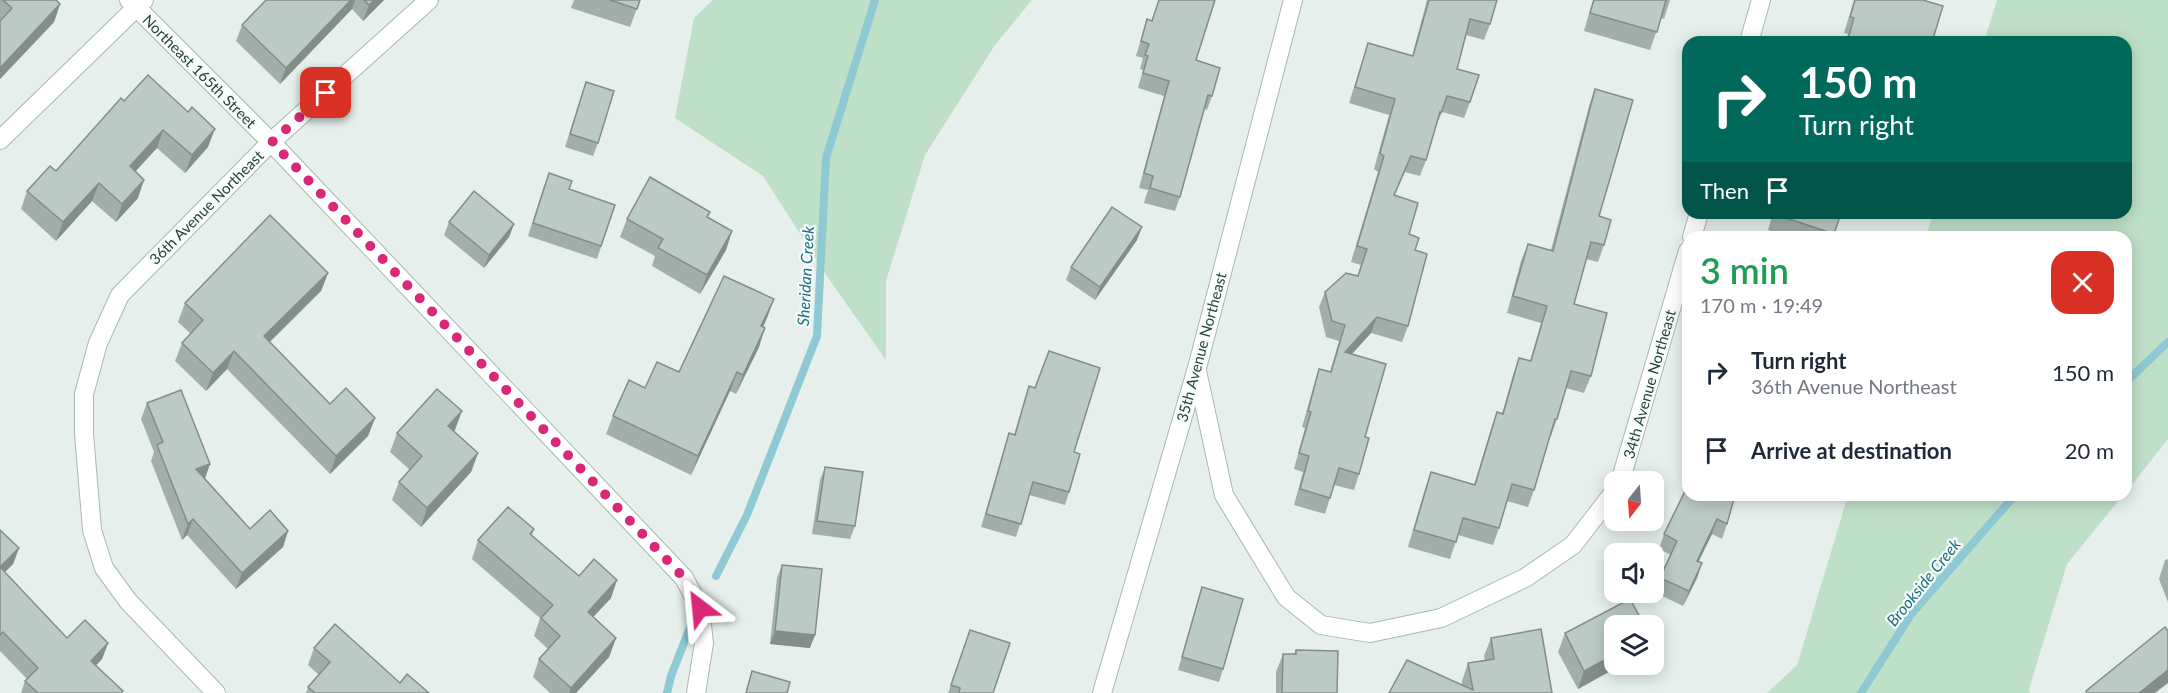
<!DOCTYPE html>
<meta charset="utf-8">
<style>
body{margin:0;font-family:Lato,sans-serif;background:#f6f6f7;color:#1f2937;height:100vh;display:flex;flex-direction:column;font-size:22px;white-space:nowrap}
*{box-sizing:border-box;margin:0}
p{font-size:20px;color:#747a83}
.icon{flex:none;width:33px;height:33px;fill:none;stroke:currentColor;stroke-width:2;stroke-linecap:round;stroke-linejoin:round}
.map{position:relative;flex:1;overflow:hidden}
.sheet{position:absolute;left:1682px;top:231px;width:450px;height:270px;display:flex;flex-direction:column;background:#fff;border-radius:18px;box-shadow:0 3px 15px #0003}
.sheet>*{flex:none}
.banner{position:absolute;left:1682px;top:36px;width:450px;height:183px;border-radius:18px;box-shadow:0 3px 15px #0003;background:#00695c;color:#fff;overflow:hidden}
.needle{width:39px;rotate:197deg}
.controls{position:absolute;left:1604px;top:471px;display:grid;gap:12px}
.controls a{display:grid;place-items:center;width:60px;height:60px;border-radius:12px;background:#fff;box-shadow:0 3px 15px #0003;font-size:30px}
.pin{position:absolute;display:grid;place-items:center;width:51px;height:51px;color:#fff;margin:-26px;border-radius:12px;box-shadow:0 3px 9px #0006}
.me{position:absolute;width:66px;margin:-33px;rotate:331deg;stroke-linejoin:round;filter:drop-shadow(0 0 4px #0008)}
.turn{display:flex;align-items:center;gap:21px;height:126px;padding:0 18px;font-size:27px}
.turn .icon{width:78px;height:78px;stroke-width:2.5}
.turn b{display:block;font-size:42px;line-height:51px}
.then{display:flex;align-items:center;height:57px;padding:0 18px;background:#0003;gap:12px;font-size:22px}
.round{display:grid;place-items:center;flex:none;width:63px;height:63px;border-radius:18px;background:#f6f6f7}
.summary{display:flex;align-items:center;justify-content:space-between;height:102px;padding:0 18px}
h1{font-size:36px;font-weight:600;line-height:45px;color:#1e9e55}
ul{padding:0;list-style:none}
li{display:flex;align-items:center;gap:18px;height:78px;padding:0 18px}
li div{flex:1}
li b{display:block;font-size:22px}
li em{font-style:normal}
.map>svg:first-child{display:block}
.green{fill:#bfe0c8}
.lines{fill:none;stroke-linecap:round;stroke-linejoin:round}
.stream{stroke:#8ec9d4;stroke-width:8}
.minor-casing{stroke:#a8b8b2;stroke-width:20}
.minor{stroke:#fff;stroke-width:18}
.wall{fill:#a1aea9}
.shaded-wall{fill:#838d89}
.building{fill:#bbcac4;stroke:#838d89;stroke-width:1.5}
.route{stroke:#db2777;stroke-width:10;stroke-dasharray:0 18}
.labels{text-anchor:middle;dominant-baseline:central;stroke-width:4.5;stroke-linejoin:round;paint-order:stroke}
.street-label{font-size:15px;fill:#24423a;stroke:#f7fbf9}
.water-label{font-size:16px;font-style:italic;fill:#1c6f80;stroke:#f7fbf9}
</style>
<div class="map">
<svg width="2168" height="693" viewBox="0 0 2168 693">
<rect width="100%" height="100%" fill="#e6efeb"/>
<g class="green">
<path d="M 713,0 L 1032,0 L 995,45 L 925,155 L 886,281 L 886,360 L 831,282 L 763,176 L 675,118 L 694,18 Z"/>
<path d="M 1997,0 L 2168,0 L 2168,439 L 2126,492 L 2126,237 L 1926,237 L 1933,213 L 2126,213 L 2126,42 L 1984,42 Z"/>
<path d="M 1848,495 L 2123,495 L 2067,564 L 2029,689 L 2030,693 L 1767,693 L 1797,665 Z"/>
</g>
<g class="lines">
<g class="stream">
<path d="M 2126,382 L 2168,342"/>
<path d="M 716,576 L 747,515 L 817,336 L 826,158 L 875,0"/>
<path d="M 667,693 L 671,676 L 691,625"/>
<path d="M 1861,693 L 1912,613 L 2015,495"/>
</g>
<g class="minor-casing">
<g id="minor">
<path d="M 129,0 L 271,142 L 684,578 L 700,608 L 704,643 L 696,693"/>
<path d="M 1749,42 L 1761,0"/>
<path d="M 0,140 L 144,0"/>
<path d="M 1692,237 L 1699,213"/>
<path d="M 1197,371 L 1224,495 L 1286,597 L 1321,625 L 1370,633 L 1441,618 L 1525,578 L 1573,545 L 1614,492"/>
<path d="M 1620,482 L 1688,251"/>
<path d="M 216,693 L 128,601 L 104,568 L 92,530 L 84,434 L 84,394 L 98,343 L 120,295 L 271,142 L 429,0"/>
<path d="M 1102,693 L 1197,368 L 1293,0"/>
</g>
</g>
<use href="#minor" class="minor"/>
</g>
<g class="wall">
<path d="M 0,0 L 56,0 L 60,4 L 54,22 L 0,79 Z"/>
<path d="M 266,0 L 384,0 L 363,21 L 352,9 L 280,84 L 236,41 L 242,25 Z"/>
<path d="M 574,0 L 640,0 L 630,27 L 571,8 Z"/>
<path d="M 1427,0 L 1497,0 L 1490,24 L 1484,40 L 1466,35 L 1457,69 L 1470,102 L 1464,118 L 1442,112 L 1435,128 L 1426,160 L 1420,176 L 1405,172 L 1395,195 L 1415,250 L 1408,326 L 1402,342 L 1371,333 L 1352,354 L 1365,437 L 1359,474 L 1354,490 L 1334,485 L 1325,514 L 1294,505 L 1303,472 L 1294,469 L 1305,428 L 1302,427 L 1314,385 L 1319,369 L 1330,372 L 1339,341 L 1326,337 L 1319,307 L 1325,292 L 1358,276 L 1361,265 L 1351,262 L 1378,172 L 1374,169 L 1389,115 L 1349,103 L 1368,43 L 1412,56 Z"/>
<path d="M 1593,0 L 1670,0 L 1664,19 L 1661,18 L 1650,50 L 1584,31 Z"/>
<path d="M 1854,0 L 1923,0 L 1932,42 L 1846,42 L 1848,34 L 1844,33 Z"/>
<path d="M 1147,19 L 1196,60 L 1212,96 L 1207,110 L 1204,109 L 1180,197 L 1175,211 L 1144,203 L 1148,190 L 1139,188 L 1164,96 L 1138,88 L 1143,70 L 1140,69 L 1143,58 L 1136,56 Z"/>
<path d="M 586,82 L 598,143 L 593,156 L 565,147 Z"/>
<path d="M 1595,89 L 1599,216 L 1604,245 L 1598,262 L 1586,259 L 1574,304 L 1591,376 L 1584,393 L 1566,388 L 1557,419 L 1551,436 L 1550,436 L 1534,490 L 1528,507 L 1507,501 L 1499,528 L 1493,545 L 1458,535 L 1450,559 L 1408,547 L 1425,489 L 1431,472 L 1474,485 L 1491,429 L 1497,412 L 1502,414 L 1513,375 L 1519,358 L 1530,361 L 1541,323 L 1507,313 L 1521,261 L 1528,244 L 1551,250 L 1589,106 Z"/>
<path d="M 124,101 L 208,147 L 185,173 L 157,148 L 135,171 L 138,198 L 116,222 L 92,201 L 56,241 L 21,209 L 27,191 L 56,171 Z"/>
<path d="M 544,186 L 569,189 L 615,205 L 597,259 L 528,236 Z"/>
<path d="M 1773,213 L 1841,213 L 1833,237 L 1790,237 L 1768,230 Z"/>
<path d="M 708,217 L 732,231 L 726,250 L 700,294 L 652,266 L 655,256 L 620,237 L 627,219 Z"/>
<path d="M 449,222 L 514,224 L 509,237 L 484,268 L 444,235 Z"/>
<path d="M 1142,227 L 1137,240 L 1095,300 L 1066,280 L 1071,267 Z"/>
<path d="M 328,273 L 321,291 L 270,342 L 330,404 L 375,418 L 368,436 L 330,474 L 227,369 L 206,391 L 175,361 L 182,343 L 191,334 L 178,322 L 185,303 Z"/>
<path d="M 774,299 L 763,327 L 759,347 L 736,394 L 730,391 L 691,475 L 606,434 L 613,416 L 679,372 Z"/>
<path d="M 1029,386 L 1074,452 L 1069,492 L 1065,505 L 1029,495 L 1016,537 L 981,527 L 1005,446 L 1009,433 L 1014,435 Z"/>
<path d="M 147,403 L 210,464 L 205,479 L 250,529 L 288,531 L 283,547 L 236,589 L 187,535 L 182,540 L 151,461 L 154,452 L 141,419 Z"/>
<path d="M 455,430 L 453,431 L 478,453 L 471,472 L 421,527 L 392,500 L 399,482 L 410,470 L 390,452 L 397,433 Z"/>
<path d="M 825,467 L 855,526 L 850,539 L 812,534 L 820,480 Z"/>
<path d="M 1688,485 L 1727,524 L 1722,539 L 1712,534 L 1698,561 L 1702,563 L 1697,578 L 1683,606 L 1654,592 L 1660,578 L 1671,555 L 1659,549 L 1664,534 Z"/>
<path d="M 534,529 L 532,535 L 579,576 L 611,598 L 593,617 L 616,638 L 609,657 L 576,693 L 550,693 L 533,677 L 539,659 L 548,649 L 534,636 L 540,618 L 472,559 L 478,540 Z"/>
<path d="M 0,530 L 19,548 L 13,564 L 5,572 L 67,638 L 108,643 L 102,659 L 96,665 L 122,693 L 21,693 L 25,681 L 27,679 L 0,651 Z"/>
<path d="M 2168,559 L 2168,602 L 2159,579 L 2165,560 Z"/>
<path d="M 782,565 L 810,648 L 770,644 L 777,578 Z"/>
<path d="M 1202,587 L 1223,669 L 1219,682 L 1178,670 L 1198,600 Z"/>
<path d="M 1641,619 L 1639,626 L 1614,626 L 1614,664 L 1623,664 L 1578,689 L 1558,652 L 1565,633 Z"/>
<path d="M 970,630 L 993,693 L 948,693 Z"/>
<path d="M 1491,638 L 1552,693 L 1389,693 L 1407,660 L 1462,685 L 1462,681 L 1468,663 L 1485,660 L 1484,656 Z"/>
<path d="M 314,648 L 400,683 L 429,693 L 306,693 L 308,687 L 319,675 L 308,665 Z"/>
<path d="M 1296,650 L 1337,693 L 1276,693 L 1276,672 L 1283,654 L 1294,654 Z"/>
</g>
<g class="shaded-wall">
<path d="M 351,0 L 355,0 L 352,9 L 280,84 L 286,68 Z"/>
<path d="M 374,0 L 384,0 L 363,21 L 369,5 Z"/>
<path d="M 60,4 L 54,22 L 0,79 L 0,68 Z"/>
<path d="M 215,129 L 208,147 L 185,173 L 192,155 Z"/>
<path d="M 163,130 L 157,148 L 123,185 L 130,166 Z"/>
<path d="M 144,180 L 138,198 L 116,222 L 122,204 Z"/>
<path d="M 99,183 L 92,201 L 56,241 L 63,222 Z"/>
<path d="M 514,224 L 509,237 L 484,268 L 489,255 Z"/>
<path d="M 1142,227 L 1137,240 L 1095,300 L 1100,287 Z"/>
<path d="M 732,231 L 726,250 L 700,294 L 707,275 Z"/>
<path d="M 328,273 L 321,291 L 257,354 L 264,336 Z"/>
<path d="M 774,299 L 767,318 L 755,345 L 761,326 Z"/>
<path d="M 1377,317 L 1371,333 L 1339,368 L 1345,352 Z"/>
<path d="M 765,328 L 759,347 L 736,394 L 743,375 Z"/>
<path d="M 234,351 L 227,369 L 206,391 L 213,373 Z"/>
<path d="M 737,372 L 730,391 L 691,475 L 698,456 Z"/>
<path d="M 462,411 L 455,430 L 441,445 L 448,426 Z"/>
<path d="M 375,418 L 368,436 L 330,474 L 336,456 Z"/>
<path d="M 478,453 L 471,472 L 421,527 L 427,508 Z"/>
<path d="M 210,464 L 204,480 L 196,469 Z"/>
<path d="M 193,519 L 187,535 L 182,540 L 188,524 Z"/>
<path d="M 1717,519 L 1712,534 L 1692,575 L 1697,561 Z"/>
<path d="M 288,531 L 283,547 L 236,589 L 242,573 Z"/>
<path d="M 19,548 L 13,564 L 0,577 L 0,567 Z"/>
<path d="M 1702,563 L 1697,578 L 1683,606 L 1689,591 Z"/>
<path d="M 617,580 L 611,598 L 581,630 L 588,612 Z"/>
<path d="M 1641,619 L 1639,626 L 1629,626 Z"/>
<path d="M 775,631 L 815,635 L 810,648 L 770,644 Z"/>
<path d="M 616,638 L 609,657 L 576,693 L 569,693 L 571,688 Z"/>
<path d="M 108,643 L 102,659 L 85,677 L 91,661 Z"/>
<path d="M 1614,655 L 1614,664 L 1623,664 L 1578,689 L 1584,671 Z"/>
<path d="M 2168,670 L 2168,683 L 2155,693 L 2139,693 Z"/>
</g>
<g class="building">
<path d="M 3,0 L 56,0 L 60,4 L 0,68 L 0,21 L 12,8 Z"/>
<path d="M 266,0 L 351,0 L 286,68 L 242,25 Z"/>
<path d="M 364,0 L 374,0 L 369,5 Z"/>
<path d="M 610,0 L 640,0 L 637,9 Z"/>
<path d="M 1159,0 L 1215,0 L 1196,60 L 1220,68 L 1212,96 L 1208,95 L 1180,197 L 1150,188 L 1153,176 L 1144,173 L 1169,81 L 1143,73 L 1148,56 L 1145,55 L 1149,44 L 1141,41 L 1147,19 L 1152,21 Z"/>
<path d="M 1429,0 L 1497,0 L 1490,24 L 1470,19 L 1457,69 L 1479,75 L 1470,102 L 1447,96 L 1441,113 L 1440,112 L 1426,160 L 1411,156 L 1394,195 L 1418,203 L 1409,234 L 1419,238 L 1415,250 L 1427,254 L 1408,326 L 1377,317 L 1345,352 L 1386,364 L 1365,437 L 1369,438 L 1359,474 L 1339,468 L 1330,498 L 1300,489 L 1309,456 L 1299,453 L 1311,412 L 1308,411 L 1319,369 L 1331,372 L 1345,325 L 1332,321 L 1325,292 L 1346,273 L 1358,276 L 1367,249 L 1357,246 L 1384,156 L 1380,153 L 1395,99 L 1355,87 L 1368,43 L 1413,56 Z"/>
<path d="M 1594,0 L 1666,0 L 1657,32 L 1590,13 Z"/>
<path d="M 1855,0 L 1923,0 L 1943,6 L 1932,42 L 1847,42 L 1854,18 L 1850,17 Z"/>
<path d="M 148,75 L 188,112 L 192,107 L 215,129 L 192,155 L 163,130 L 130,166 L 144,180 L 122,204 L 99,183 L 63,222 L 27,191 L 50,166 L 56,171 L 121,98 L 124,101 Z"/>
<path d="M 586,82 L 614,91 L 598,143 L 570,134 Z"/>
<path d="M 1595,89 L 1633,100 L 1599,216 L 1611,220 L 1604,245 L 1591,242 L 1574,304 L 1607,313 L 1591,376 L 1571,371 L 1557,419 L 1555,419 L 1534,490 L 1512,484 L 1499,528 L 1463,518 L 1456,542 L 1414,530 L 1431,472 L 1475,485 L 1497,412 L 1503,414 L 1519,358 L 1531,361 L 1547,306 L 1513,296 L 1528,244 L 1553,251 Z"/>
<path d="M 549,173 L 572,181 L 569,189 L 615,205 L 601,246 L 533,223 Z"/>
<path d="M 650,177 L 710,212 L 707,217 L 732,231 L 707,275 L 658,248 L 663,239 L 627,219 Z"/>
<path d="M 474,191 L 514,224 L 489,255 L 449,222 Z"/>
<path d="M 1112,207 L 1142,227 L 1100,287 L 1071,267 Z"/>
<path d="M 1774,213 L 1841,213 L 1834,234 L 1774,214 Z"/>
<path d="M 270,215 L 328,273 L 264,336 L 330,404 L 346,388 L 375,418 L 336,456 L 234,351 L 213,373 L 182,343 L 203,320 L 185,303 Z"/>
<path d="M 724,276 L 774,299 L 761,326 L 765,328 L 743,375 L 737,372 L 698,456 L 613,416 L 629,380 L 645,388 L 657,362 L 679,372 Z"/>
<path d="M 1049,351 L 1100,368 L 1074,452 L 1080,454 L 1069,492 L 1033,482 L 1021,524 L 986,514 L 1009,433 L 1015,435 L 1029,386 L 1035,388 Z"/>
<path d="M 437,389 L 462,411 L 448,426 L 478,453 L 427,508 L 399,482 L 422,456 L 397,433 Z"/>
<path d="M 181,390 L 210,464 L 196,469 L 250,529 L 270,510 L 288,531 L 242,573 L 193,519 L 188,524 L 157,445 L 163,442 L 147,403 Z"/>
<path d="M 825,467 L 863,472 L 855,526 L 817,521 Z"/>
<path d="M 1688,485 L 1688,495 L 1735,495 L 1727,524 L 1717,519 L 1697,561 L 1702,563 L 1689,591 L 1660,578 L 1677,541 L 1664,534 Z"/>
<path d="M 508,507 L 534,529 L 530,534 L 579,576 L 594,559 L 617,580 L 588,612 L 616,638 L 571,688 L 539,659 L 560,636 L 541,618 L 553,605 L 478,540 Z"/>
<path d="M 0,530 L 19,548 L 0,567 Z"/>
<path d="M 782,565 L 822,569 L 815,635 L 775,631 Z"/>
<path d="M 0,567 L 67,638 L 85,620 L 108,643 L 91,661 L 123,691 L 121,693 L 38,693 L 25,681 L 38,668 L 3,632 L 0,635 Z"/>
<path d="M 1202,587 L 1243,599 L 1223,669 L 1182,657 Z"/>
<path d="M 1630,599 L 1641,619 L 1629,626 L 1614,626 L 1614,655 L 1584,671 L 1565,633 Z"/>
<path d="M 335,624 L 400,683 L 407,674 L 429,693 L 315,693 L 308,687 L 330,662 L 314,648 Z"/>
<path d="M 2165,627 L 2168,631 L 2168,670 L 2139,693 L 2087,693 L 2086,691 Z"/>
<path d="M 1541,629 L 1552,693 L 1389,693 L 1407,660 L 1473,690 L 1468,663 L 1494,659 L 1491,638 Z"/>
<path d="M 970,630 L 1010,643 L 993,693 L 959,693 L 960,688 L 951,685 Z"/>
<path d="M 1296,650 L 1338,651 L 1337,693 L 1282,693 L 1283,654 L 1296,654 Z"/>
<path d="M 752,671 L 790,682 L 787,693 L 746,693 Z"/>
</g>
<g class="lines">
<path class="route" d="M 326,93 L 272,142 L 684,578 L 700,608"/>
</g>
<g class="labels">
<g class="street-label">
<text transform="translate(200 71) rotate(45)">Northeast 165th Street</text>
<text transform="translate(206 207) rotate(-45)">36th Avenue Northeast</text>
<text transform="translate(1201 347) rotate(-75)">35th Avenue Northeast</text>
<text transform="translate(1649 384) rotate(-74)">34th Avenue Northeast</text>
</g>
<g class="water-label">
<text transform="translate(805 276) rotate(-87)">Sheridan Creek</text>
<text transform="translate(1923 582) rotate(-51)">Brookside Creek</text>
</g>
</g>
</svg>
<div class="controls">
<a><svg class="needle" viewBox="-14 -14 28 28"><path d="M0-13l5 13h-10z" fill="#e53935"/><path d="M0 13l5-13h-10z" fill="#747a83"/></svg></a>
<a><svg class="icon" aria-label="sound" viewBox="0 0 24 24"><path d="M4 9h4l5-4v14l-5-4H4zM17 9q2 3 0 6"/></svg></a>
<a><svg class="icon" aria-label="layers" viewBox="0 0 24 24"><path d="M12 4l9 5-9 5-9-5zM3 14l9 5 9-5"/></svg></a>
</div>
<div class="pin" style="left:326px;top:93px;background:#d93025"><svg class="icon" aria-label="arrive" viewBox="0 0 24 24"><path d="M6 21V4h12l-3 4 3 4H6"/></svg></div>
<svg class="me" style="left:700px;top:608px" viewBox="-20 -20 40 40"><path d="M0-17L14 15 0 8-14 15z" fill="#db2777" stroke="#fff" stroke-width="4"/></svg>
<div class="banner">
<div class="turn"><svg class="icon" aria-label="right" viewBox="0 0 24 24"><path d="M7 20v-9h11M14 6l5 5-5 5"/></svg><div><b>150 m</b>Turn right</div></div>
<div class="then">Then<svg class="icon" aria-label="arrive" viewBox="0 0 24 24"><path d="M6 21V4h12l-3 4 3 4H6"/></svg></div>
</div>
<section class="sheet">
<div class="summary"><div><h1>3 min</h1><p>170 m · 19:49</p></div><a class="round" style="background:#d93025;color:#fff"><svg class="icon" aria-label="close" viewBox="0 0 24 24"><path d="M6 6l12 12M18 6L6 18"/></svg></a></div>
<ul>
<li><svg class="icon" aria-label="right" viewBox="0 0 24 24"><path d="M7 20v-9h11M14 6l5 5-5 5"/></svg><div><b>Turn right</b><p>36th Avenue Northeast</p></div><em>150 m</em></li>
<li><svg class="icon" aria-label="arrive" viewBox="0 0 24 24"><path d="M6 21V4h12l-3 4 3 4H6"/></svg><div><b>Arrive at destination</b></div><em>20 m</em></li>
</ul>
</section>
</div>
